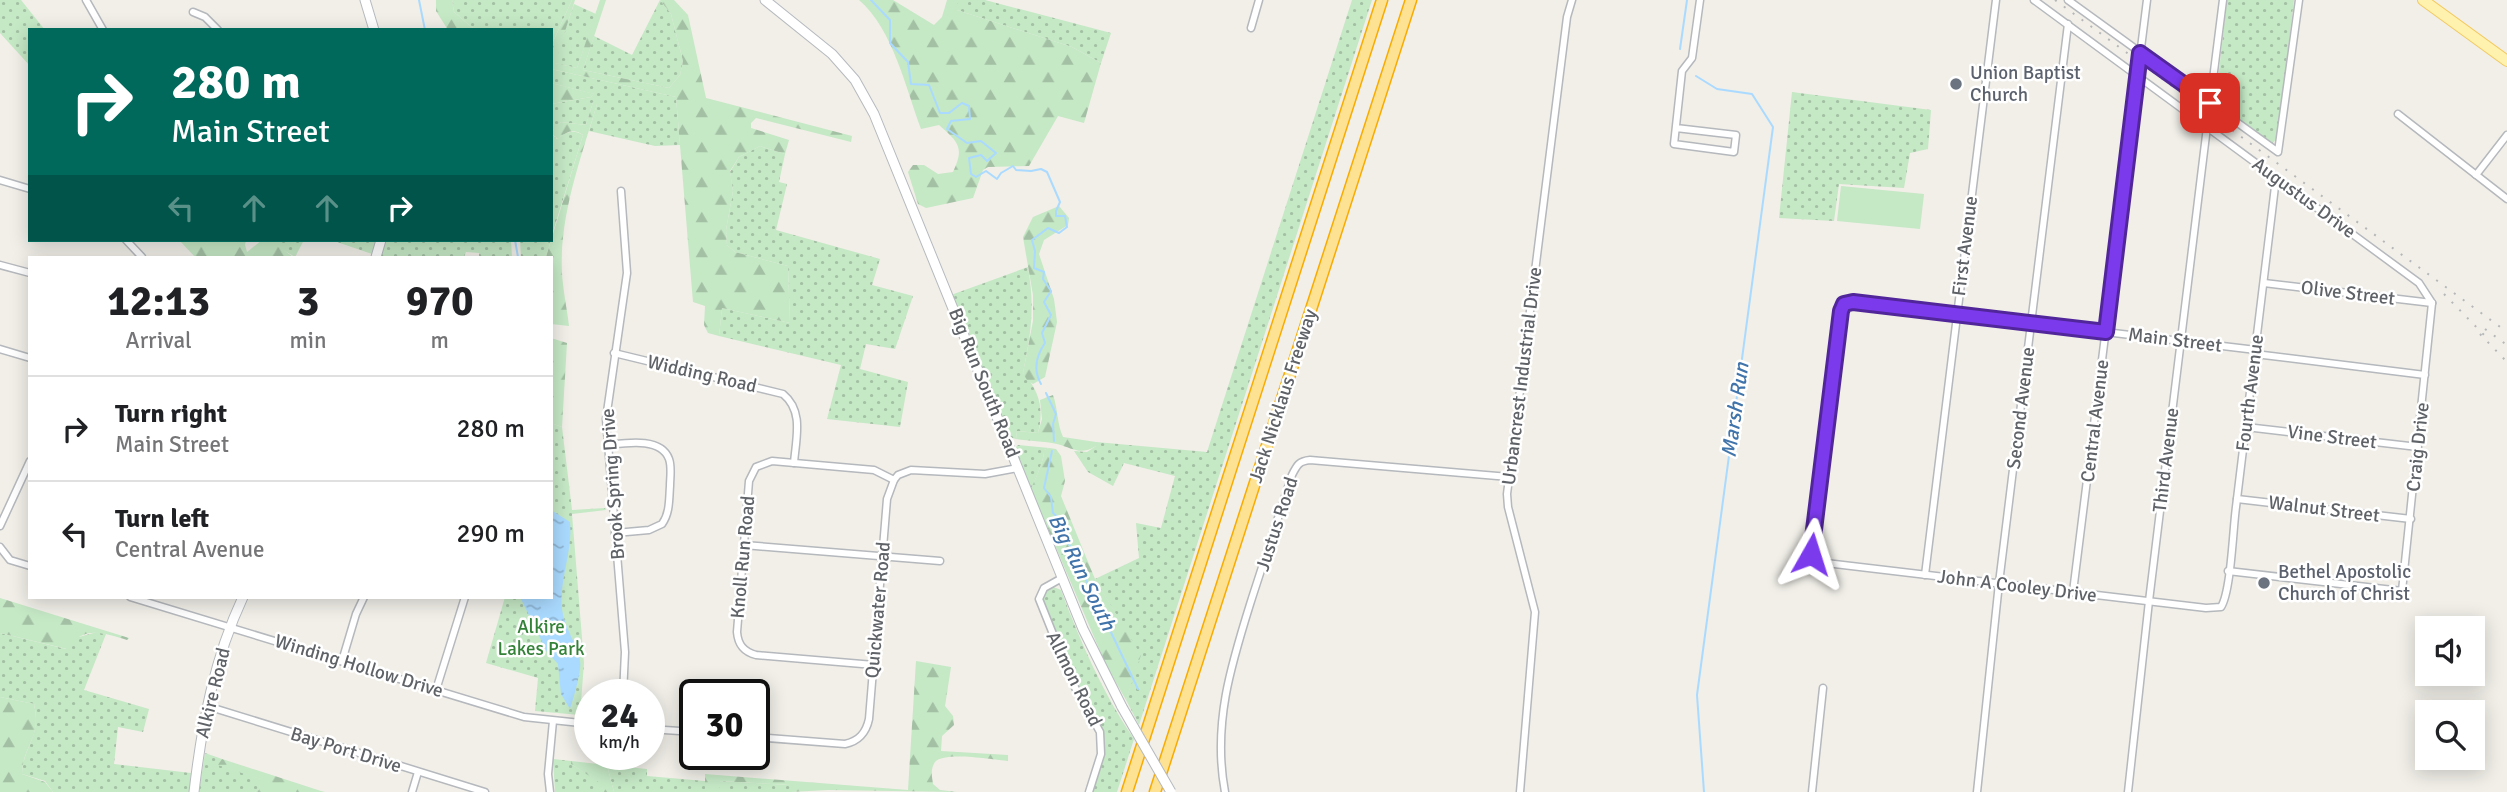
<!DOCTYPE html>
<style>
body{margin:0;font-family:Signika,sans-serif;background:#f6f6f6;color:#202124;height:100vh;display:flex;flex-direction:column;font-size:26px;white-space:nowrap}
*{box-sizing:border-box;margin:0}
p{font-size:23px;color:#757577}
.icon{flex:none;width:38px;height:38px;fill:none;stroke:currentColor;stroke-width:2;stroke-linecap:round;stroke-linejoin:round}
.map{position:relative;flex:1;overflow:hidden}
.details{position:absolute;left:28px;top:256px;width:525px;height:343px;display:flex;flex-direction:column;background:#fff;border-radius:0px;box-shadow:0 4px 18px #0003}
.details>*{flex:none}
.hud{position:absolute;left:28px;top:28px;width:525px;height:214px;border-radius:0px;box-shadow:0 4px 18px #0003;background:#00695c;color:#fff;overflow:hidden}
.buttons{position:absolute;left:2415px;top:616px;display:grid;gap:14px}
.buttons a{display:grid;place-items:center;width:70px;height:70px;border-radius:0px;background:#fff;box-shadow:0 4px 18px #0003;font-size:35px}
.speed{position:absolute;left:574px;top:679px;display:flex;gap:14px;font-size:35px;font-weight:700;text-align:center}
.speed>*{display:grid;place-content:center;width:91px;height:91px;border-radius:50%;background:#fff;box-shadow:0 4px 18px #0003;line-height:1}
.speed small{font-size:18px;font-weight:400}
.speed .limit{border:4px solid #111;border-radius:10px;background:#fff;color:#111}
.pin{position:absolute;display:grid;place-items:center;width:60px;height:60px;color:#fff;margin:-30px;border-radius:14px;box-shadow:0 4px 10px #0006}
.me{position:absolute;width:77px;margin:-38px;rotate:6deg;stroke-linejoin:round;filter:drop-shadow(0 0 5px #0008)}
.turn{display:flex;align-items:center;gap:24px;height:147px;padding:0 28px;font-size:32px}
.turn .icon{width:91px;height:91px;stroke-width:2.5}
.turn b{display:block;font-size:49px;line-height:60px}
.lanes{display:flex;align-items:center;height:66px;padding:0 28px;background:#0003;justify-content:center;gap:35px;direction:ltr}
.lanes .off{opacity:.35}
.eta{display:flex;justify-content:space-evenly;align-items:center;height:119px;text-align:center}
.eta b{font-size:42px;font-weight:700;line-height:49px}
ul{padding:0;list-style:none}
li{display:flex;align-items:center;gap:21px;height:105px;padding:0 28px;border-top:2px solid #e0e0e0}
li div{flex:1}
li b{display:block;font-size:26px}
li em{font-style:normal}
.map>svg:first-child{display:block}
.grass{fill:url(#grass-dots)}
.forest{fill:url(#forest-firs)}
.pitch{fill:#c5e8c5}
.water{fill:url(#water-ripples)}
.lines{fill:none;stroke-linecap:round;stroke-linejoin:round}
.stream{stroke:#aadaff;stroke-width:2}
.street-casing{stroke:#b5b8bc;stroke-width:9}
.secondary-casing{stroke:#b6babf;stroke-width:11}
.primary-casing{stroke:#f2c960;stroke-width:12}
.highway-casing{stroke:#f9ab00;stroke-width:13}
.street{stroke:#fff;stroke-width:6}
.secondary{stroke:#fff;stroke-width:9}
.primary{stroke:#fff2af;stroke-width:10}
.highway{stroke:#fde293;stroke-width:10}
.rail{stroke:#b6b7b8;stroke-width:2;stroke-dasharray:2 9;stroke-linecap:butt}
.secondary-bridge-casing{stroke:#b6babf;stroke-width:11;stroke-linecap:butt}
.secondary-bridge{stroke:#fff;stroke-width:9}
.route-casing{stroke:#51269a;stroke-width:18}
.route{stroke:#7c3aed;stroke-width:12}
.worship-dot{fill:#6b7280;stroke:#fff;stroke-width:2.5}
.labels{text-anchor:middle;dominant-baseline:central;stroke-width:5;stroke-linejoin:round;paint-order:stroke}
.worship-label{font-size:19px;fill:#5b616d;stroke:#fff;text-anchor:start}
.street-label{font-size:19px;fill:#5f6368;stroke:#fff}
.park-label{font-size:19px;fill:#348238;stroke:#fff}
.water-label{font-size:21px;font-style:italic;fill:#4174aa;stroke:#fff}
</style>
<div class="map">
<svg width="2507" height="792" viewBox="0 0 2507 792">
<defs>
<pattern id="grass-dots" width="8" height="8" patternUnits="userSpaceOnUse" patternTransform="scale(1.75)"><rect width="8" height="8" fill="#c5e8c5"/><path d="M2 2h.1M6 6h.1" fill="none" stroke="#a3c0a4" stroke-width="1.8" stroke-linecap="round"/></pattern>
<pattern id="forest-firs" width="22" height="20" patternUnits="userSpaceOnUse" patternTransform="scale(1.75)"><rect width="22" height="20" fill="#c5e8c5"/><path d="M5 1l3.5 6h-7zM16 11l3.5 6h-7z" fill="#a3c0a4"/></pattern>
<pattern id="water-ripples" width="26" height="14" patternUnits="userSpaceOnUse" patternTransform="scale(1.75)"><rect width="26" height="14" fill="#aadaff"/><path d="M2 4q2-2 4 0t4 0M15 11q2-2 4 0t4 0" fill="none" stroke="#8eb4d2"/></pattern>
</defs>
<rect width="100%" height="100%" fill="#f1efe8"/>
<g class="grass">
<path d="M 0,0 L 21,0 L 45,30 L 30,30 L 30,66 L 0,33 Z"/>
<path d="M 452,0 L 572,0 L 551,46 L 551,30 L 475,30 L 454,12 Z"/>
<path d="M 660,0 L 671,14 L 683,61 L 680,75 L 669,88 L 583,70 L 594,36 L 632,55 Z"/>
<path d="M 957,0 L 985,0 L 1111,33 L 1101,63 L 1072,47 L 957,10 Z"/>
<path d="M 1352,0 L 1372,0 L 1139,725 L 1126,700 L 1140,655 L 1095,579 L 1139,558 L 1136,523 L 1161,528 L 1175,476 L 1124,463 L 1113,486 L 1088,472 L 1074,451 L 1087,452 L 1096,446 L 1096,442 L 1207,452 Z"/>
<path d="M 2227,0 L 2294,0 L 2277,138 L 2272,144 L 2223,107 L 2216,98 Z"/>
<path d="M 574,4 L 596,14 L 577,68 L 554,63 Z"/>
<path d="M 551,69 L 676,97 L 680,145 L 655,146 L 589,131 L 597,104 L 593,102 L 586,125 L 561,122 L 554,129 L 552,134 L 557,139 C 566,132 573,129 583,135 L 551,238 L 551,104 L 591,97 L 594,94 L 551,83 Z"/>
<path d="M 1792,92 L 1931,110 L 1928,149 L 1910,153 L 1904,188 L 1839,184 L 1834,221 L 1779,218 Z"/>
<path d="M 760,146 L 785,154 L 779,182 L 787,184 L 776,230 L 880,259 L 872,285 L 913,296 L 895,349 L 866,344 L 860,369 L 908,382 L 900,427 L 827,419 L 841,365 L 719,336 L 722,308 L 790,323 L 788,266 L 735,252 L 727,245 L 726,230 L 733,191 L 730,172 L 739,157 Z"/>
<path d="M 266,240 L 304,240 L 295,257 Z"/>
<path d="M 331,240 L 376,240 L 372,254 Z"/>
<path d="M 384,240 L 511,240 L 512,257 L 479,257 L 479,253 L 466,252 L 464,257 L 380,257 Z"/>
<path d="M 520,240 L 551,240 L 546,257 L 521,257 Z"/>
<path d="M 1028,267 C 1035,308 1031,333 1023,373 C 1040,391 1044,410 1038,433 L 1017,431 L 1016,439 L 1009,437 L 951,295 Z"/>
<path d="M 551,423 L 562,427 L 572,510 L 605,508 L 606,510 L 572,514 L 584,663 L 580,715 L 535,711 L 538,678 L 486,663 L 505,597 L 551,597 Z"/>
<path d="M 1018,445 L 1049,448 L 1044,450 C 1045,458 1035,481 1031,489 L 1015,448 Z"/>
<path d="M 1051,586 L 1061,590 C 1080,641 1103,694 1134,739 L 1117,792 L 1091,792 L 1102,757 L 1103,737 L 1069,669 L 1042,601 L 1044,590 Z"/>
<path d="M 97,632 L 106,634 L 84,690 L 149,709 L 143,732 L 118,727 L 114,764 L 191,773 L 189,792 L 53,792 L 45,781 L 22,774 C 23,745 42,737 34,704 L 0,697 L 0,633 L 66,649 L 75,638 Z"/>
<path d="M 205,753 L 222,759 L 219,765 L 261,779 L 259,789 L 255,792 L 199,792 Z"/>
<path d="M 553,759 L 571,761 L 571,764 L 601,783 L 604,792 L 555,792 Z"/>
<path d="M 607,765 L 647,769 L 647,776 L 705,781 L 705,792 L 614,792 Z"/>
<path d="M 719,781 L 791,785 L 791,792 L 719,792 Z"/>
</g>
<g class="forest">
<path d="M 436,0 L 452,0 L 454,12 L 475,30 L 448,30 L 436,11 Z"/>
<path d="M 572,0 L 575,0 L 555,63 L 577,68 L 600,0 L 606,0 L 583,70 L 669,88 L 680,75 L 683,61 L 671,14 L 660,0 L 674,0 L 688,15 L 706,98 L 852,136 L 851,142 L 756,118 L 751,123 L 751,128 L 789,140 L 785,154 L 760,146 L 739,157 L 730,171 L 733,191 L 726,230 L 727,245 L 735,252 L 788,266 L 790,323 L 722,308 L 719,336 L 708,333 L 704,325 L 705,306 L 693,302 L 676,97 L 551,69 L 551,46 Z"/>
<path d="M 859,0 L 893,0 L 934,25 L 942,17 L 947,0 L 957,0 L 957,10 L 1072,47 L 1101,63 L 1084,123 L 1058,116 L 1029,166 L 988,167 L 983,170 L 973,198 L 926,208 L 918,204 L 908,172 L 913,165 L 924,165 L 938,174 L 953,172 C 965,147 958,142 939,125 L 921,129 C 906,89 893,29 859,0 Z"/>
<path d="M 551,83 L 595,94 L 591,97 L 551,104 Z"/>
<path d="M 596,100 L 597,104 C 581,158 559,216 562,273 C 563,290 567,309 569,326 L 551,324 L 551,257 L 546,257 L 583,135 C 573,128 566,132 558,139 L 552,134 L 554,128 L 561,122 L 586,125 L 593,102 Z"/>
<path d="M 1059,206 L 1069,218 L 1068,225 L 1044,240 L 1039,254 L 1054,299 L 1057,322 L 1045,377 L 1033,384 L 1027,380 L 1023,373 L 1033,321 L 1033,295 L 1023,237 L 1033,217 Z"/>
<path d="M 179,240 L 246,240 L 245,245 L 247,252 L 262,240 L 271,240 L 293,257 L 195,257 Z"/>
<path d="M 551,338 L 567,343 L 562,427 L 551,423 Z"/>
<path d="M 1053,395 C 1058,409 1057,424 1063,437 L 1096,442 L 1096,446 C 1080,456 1073,448 1057,444 C 1044,441 1029,441 1016,439 L 1017,431 L 1038,433 L 1042,419 L 1040,400 Z"/>
<path d="M 1049,448 L 1056,449 L 1061,456 L 1065,481 L 1061,496 L 1095,579 L 1141,655 L 1126,700 L 1106,665 L 1031,489 C 1035,480 1045,459 1044,450 Z"/>
<path d="M 0,598 L 129,638 L 127,640 C 102,633 84,625 67,649 L 0,633 Z"/>
<path d="M 916,661 L 951,667 L 945,706 L 953,716 L 954,725 L 942,736 L 941,751 L 1008,755 L 1008,761 C 993,760 945,751 935,762 C 930,769 932,777 933,784 L 940,790 L 957,792 L 828,790 L 791,792 L 791,785 L 719,781 L 719,792 L 705,792 L 705,774 L 908,790 Z"/>
<path d="M 0,697 L 34,704 C 42,739 23,744 22,774 L 45,782 L 53,792 L 0,792 Z"/>
<path d="M 222,759 L 321,791 L 325,792 L 255,792 L 259,789 L 260,779 L 218,765 Z"/>
<path d="M 571,761 L 607,765 L 614,792 L 604,792 L 600,783 L 571,764 Z"/>
</g>
<path class="pitch" d="M 1841,186 L 1924,194 L 1920,229 L 1837,221 Z"/>
<path class="water" d="M 551,510 L 570,522 C 573,551 559,580 562,609 C 564,628 577,643 580,661 C 582,670 573,700 570,709 L 561,694 L 558,664 L 547,652 L 520,597 L 551,597 Z"/>
<g class="lines">
<g class="stream">
<path d="M 419,0 L 425,30"/>
<path d="M 871,0 L 890,20 L 890,43 L 908,62 L 911,84 L 929,85 L 940,113 L 949,113 L 962,103 L 969,106 L 970,119 L 951,121 L 947,129 L 967,143 L 981,141 L 996,153 L 987,161 L 981,155 L 969,158 L 971,174 L 976,177 L 986,171 L 997,179 L 1001,173 L 1013,166 L 1016,170 L 1031,171 L 1041,169 L 1047,172 L 1060,202 L 1056,211 L 1056,216 L 1065,216 L 1067,227 L 1059,233 L 1048,228 L 1032,240 L 1035,251 L 1034,268 L 1044,272 L 1043,279 L 1051,291 L 1044,302 L 1051,315 L 1042,333 L 1045,343 C 1036,356 1033,370 1041,384"/>
<path d="M 1680,49 L 1687,0"/>
<path d="M 1696,76 L 1717,89 L 1752,94 L 1773,127 L 1697,695 L 1704,792"/>
<path d="M 515,240 L 518,257"/>
<path d="M 1046,393 L 1056,414 L 1053,424 L 1054,441"/>
<path d="M 1052,451 L 1044,488 L 1051,497 L 1053,513 L 1062,521 L 1069,544 L 1138,689"/>
</g>
<g class="street-casing">
<g id="street">
<path d="M 86,0 L 103,30"/>
<path d="M 2034,0 L 2419,283 L 2432,303"/>
<path d="M 2068,0 L 2278,152 L 2299,0"/>
<path d="M 193,12 L 205,17 L 218,30"/>
<path d="M 1251,28 L 1259,0"/>
<path d="M 2210,103 L 2223,0"/>
<path d="M 2398,114 L 2507,199"/>
<path d="M 1676,128 L 1736,135 L 1734,152 L 1674,144 L 1682,71 L 1692,58 L 1700,0"/>
<path d="M 2476,175 L 2507,135"/>
<path d="M 0,180 L 30,189"/>
<path d="M 621,191 L 627,273 L 606,419 L 625,652 L 623,695"/>
<path d="M 126,240 L 142,257"/>
<path d="M 0,265 L 30,273"/>
<path d="M 2264,283 L 2432,303"/>
<path d="M 0,349 L 30,358"/>
<path d="M 2256,350 L 1853,302 L 1844,304 L 1841,311 L 1811,549 L 1814,559 L 1826,563 L 2206,608 L 2221,607 C 2231,592 2233,528 2236,507 C 2249,398 2263,288 2276,178"/>
<path d="M 614,353 L 783,394 C 804,411 796,438 794,463"/>
<path d="M 2255,354 L 2425,375"/>
<path d="M 2246,427 L 2418,447"/>
<path d="M 608,445 C 626,443 661,437 669,459 C 672,467 670,478 670,486 C 669,499 670,513 662,524 L 649,530 L 615,533"/>
<path d="M 2237,499 L 2411,519"/>
<path d="M 0,526 L 30,461"/>
<path d="M 744,545 L 940,561"/>
<path d="M 0,547 L 10,560 L 30,566"/>
<path d="M 2228,571 L 2402,591 L 2432,303"/>
<path d="M 1925,575 L 1996,0"/>
<path d="M 1062,578 L 1044,588 L 1039,599 L 1073,684 L 1100,732 L 1101,754 L 1089,792"/>
<path d="M 2073,592 L 2147,0"/>
<path d="M 130,597 L 524,717 L 590,724"/>
<path d="M 342,661 L 356,614 L 364,597"/>
<path d="M 874,665 L 756,655 C 744,652 738,645 737,632 L 749,481 L 756,467 L 772,461 L 874,470 L 894,480"/>
<path d="M 436,690 L 465,597"/>
<path d="M 207,706 L 485,792"/>
<path d="M 649,729 L 695,732"/>
<path d="M 754,737 L 845,744 C 859,741 866,733 869,719 L 887,499 L 894,480 L 898,475 L 911,470 L 985,474 L 1018,468"/>
<path d="M 412,792 L 418,772"/>
<path d="M 550,792 L 548,774 L 553,721"/>
<path d="M 1225,792 C 1212,723 1232,662 1252,598 C 1265,557 1279,516 1292,475 C 1297,465 1299,461 1310,460 L 1509,477"/>
<path d="M 1520,792 L 1535,612 L 1508,507 L 1507,494 L 1567,17 L 1572,0"/>
<path d="M 1812,792 L 1823,688"/>
<path d="M 1977,792 L 1999,583 L 2068,24"/>
<path d="M 2128,792 L 2149,601 L 2207,127"/>
</g>
</g>
<g class="secondary-casing">
<g id="secondary">
<path d="M 365,0 L 374,30"/>
<path d="M 765,0 L 832,54 L 855,80 L 874,114 L 1083,629 L 1122,707"/>
<path d="M 376,257 L 381,240"/>
<path d="M 194,792 C 202,724 214,659 243,597"/>
</g>
</g>
<g class="primary-casing">
<path id="primary" d="M 2423,0 L 2507,61"/>
</g>
<g class="highway-casing">
<g id="highway">
<path d="M 1127,792 L 1382,0"/>
<path d="M 1155,792 L 1411,0"/>
</g>
</g>
<use href="#street" class="street"/>
<use href="#secondary" class="secondary"/>
<use href="#primary" class="primary"/>
<use href="#highway" class="highway"/>
<g class="rail">
<path d="M 2055,0 L 2507,332"/>
<path d="M 2444,294 L 2488,339"/>
<path d="M 2485,329 L 2507,345"/>
<path d="M 2480,334 L 2507,362"/>
</g>
<g class="secondary-bridge-casing">
<path id="secondary-bridge" d="M 1122,707 L 1171,792"/>
</g>
<use href="#secondary-bridge" class="secondary-bridge"/>
</g>
<g class="lines">
<g class="route-casing">
<path id="route" d="M 1811,554 L 1841,311 L 1844,304 L 1853,302 L 2106,332 L 2140,53 L 2210,103"/>
</g>
<use href="#route" class="route"/>
</g>
<g class="worship-dot">
<circle cx="1956" cy="84" r="7"/>
<circle cx="2264" cy="583" r="7"/>
</g>
<g class="labels">
<g class="worship-label">
<text x="1970" y="73">Union Baptist<tspan x="1970" dy="22">Church</tspan></text>
<text x="2278" y="572">Bethel Apostolic<tspan x="2278" dy="22">Church of Christ</tspan></text>
</g>
<g class="street-label">
<text transform="translate(2304 198) rotate(36)">Augustus Drive</text>
<text transform="translate(1965 246) rotate(-83)">First Avenue</text>
<text transform="translate(2348 293) rotate(7)">Olive Street</text>
<text transform="translate(2175 340) rotate(7)">Main Street</text>
<text transform="translate(702 374) rotate(13)">Widding Road</text>
<text transform="translate(1522 376) rotate(-83)">Urbancrest Industrial Drive</text>
<text transform="translate(984 383) rotate(68)">Big Run South Road</text>
<text transform="translate(2250 393) rotate(-83)">Fourth Avenue</text>
<text transform="translate(1283 396) rotate(-72)">Jack Nicklaus Freeway</text>
<text transform="translate(2021 408) rotate(-83)">Second Avenue</text>
<text transform="translate(2095 421) rotate(-83)">Central Avenue</text>
<text transform="translate(2332 437) rotate(7)">Vine Street</text>
<text transform="translate(2418 447) rotate(-84)">Craig Drive</text>
<text transform="translate(2166 460) rotate(-83)">Third Avenue</text>
<text transform="translate(613 484) rotate(-94)">Brook Spring Drive</text>
<text transform="translate(2324 509) rotate(7)">Walnut Street</text>
<text transform="translate(1277 524) rotate(-72)">Justus Road</text>
<text transform="translate(743 557) rotate(-85)">Knoll Run Road</text>
<text transform="translate(2017 586) rotate(7)">John A Cooley Drive</text>
<text transform="translate(878 610) rotate(-85)">Quickwater Road</text>
<text transform="translate(359 666) rotate(17)">Winding Hollow Drive</text>
<text transform="translate(1074 679) rotate(64)">Allmon Road</text>
<text transform="translate(213 693) rotate(-76)">Alkire Road</text>
<text transform="translate(346 750) rotate(17)">Bay Port Drive</text>
</g>
<g class="park-label">
<text x="541" y="627">Alkire<tspan x="541" dy="22">Lakes Park</tspan></text>
</g>
<g class="water-label">
<text transform="translate(1735 410) rotate(-82)">Marsh Run</text>
<text transform="translate(1082 572) rotate(64)">Big Run South</text>
</g>
</g>
</svg>
<div class="buttons">
<a><svg class="icon" aria-label="sound" viewBox="0 0 24 24"><path d="M4 9h4l5-4v14l-5-4H4zM17 9q2 3 0 6"/></svg></a>
<a><svg class="icon" aria-label="search" viewBox="0 0 24 24"><circle cx="10" cy="10" r="6"/><path d="M15 15l6 6"/></svg></a>
</div>
<div class="speed"><div>24<small>km/h</small></div><div class="limit">30</div></div>
<div class="pin" style="left:2210px;top:103px;background:#d93025"><svg class="icon" aria-label="arrive" viewBox="0 0 24 24"><path d="M6 21V4h12l-3 4 3 4H6"/></svg></div>
<svg class="me" style="left:1811px;top:554px" viewBox="-20 -20 40 40"><path d="M0-17L14 15 0 8-14 15z" fill="#7c3aed" stroke="#fff" stroke-width="4"/></svg>
<div class="hud">
<div class="turn"><svg class="icon" aria-label="right" viewBox="0 0 24 24"><path d="M7 20v-9h11M14 6l5 5-5 5"/></svg><div><b>280 m</b>Main Street</div></div>
<div class="lanes"><svg class="icon off" aria-label="left" viewBox="0 0 24 24"><path d="M17 20v-9H6M10 6l-5 5 5 5"/></svg><svg class="icon off" aria-label="ahead" viewBox="0 0 24 24"><path d="M12 20V5M6 11l6-6 6 6"/></svg><svg class="icon off" aria-label="ahead" viewBox="0 0 24 24"><path d="M12 20V5M6 11l6-6 6 6"/></svg><svg class="icon" aria-label="right" viewBox="0 0 24 24"><path d="M7 20v-9h11M14 6l5 5-5 5"/></svg></div>
</div>
<section class="details">
<div class="eta">
<div><b>12:13</b><p>Arrival</p></div>
<div><b>3</b><p>min</p></div>
<div><b>970</b><p>m</p></div>
</div>
<ul>
<li><svg class="icon" aria-label="right" viewBox="0 0 24 24"><path d="M7 20v-9h11M14 6l5 5-5 5"/></svg><div><b>Turn right</b><p>Main Street</p></div><em>280 m</em></li>
<li><svg class="icon" aria-label="left" viewBox="0 0 24 24"><path d="M17 20v-9H6M10 6l-5 5 5 5"/></svg><div><b>Turn left</b><p>Central Avenue</p></div><em>290 m</em></li>
</ul>
</section>
</div>
